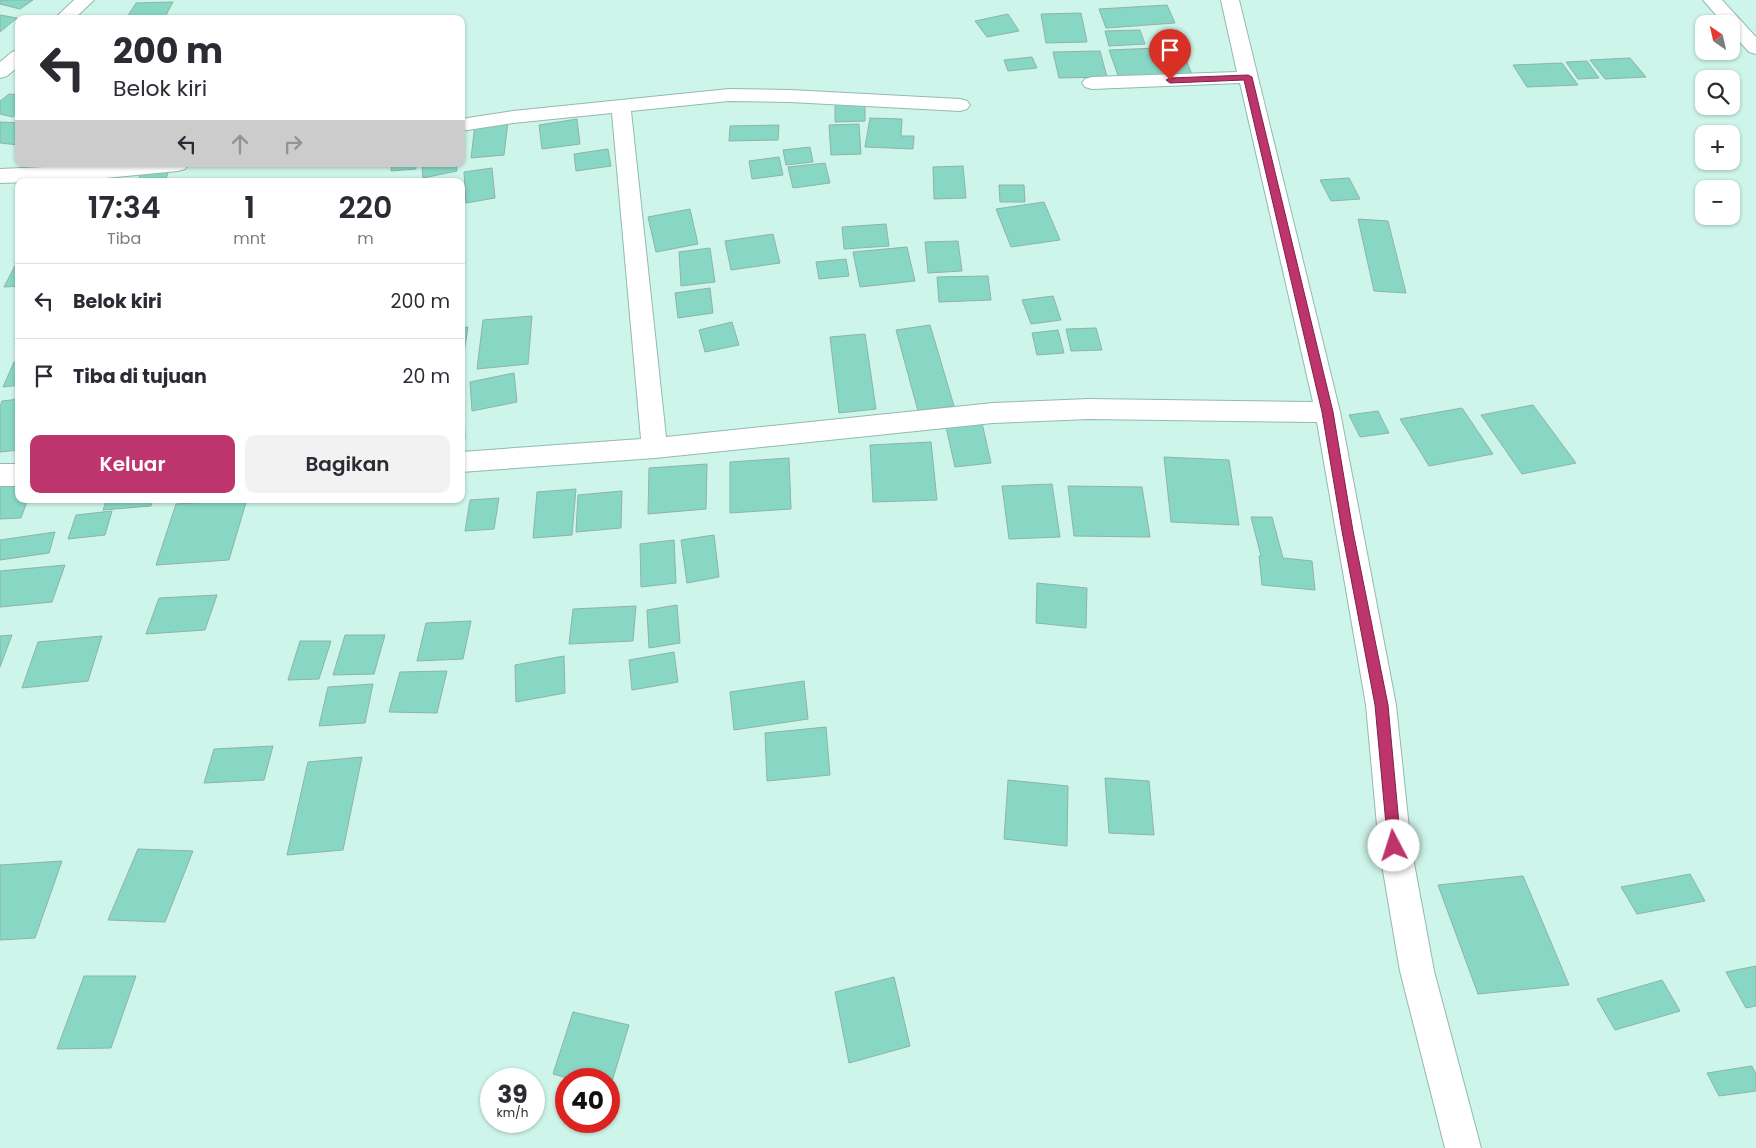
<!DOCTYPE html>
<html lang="id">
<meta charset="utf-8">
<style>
body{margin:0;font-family:Poppins,sans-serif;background:#f2f2f3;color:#2b2b33;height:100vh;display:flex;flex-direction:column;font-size:19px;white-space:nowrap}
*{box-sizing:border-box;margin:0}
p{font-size:16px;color:#7c7c81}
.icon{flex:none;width:28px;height:28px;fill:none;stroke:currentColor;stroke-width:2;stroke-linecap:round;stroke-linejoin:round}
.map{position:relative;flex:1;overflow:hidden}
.drawer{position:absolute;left:15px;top:178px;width:450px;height:325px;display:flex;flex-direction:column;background:#fff;border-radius:10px;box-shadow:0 1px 4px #0004}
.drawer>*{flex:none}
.top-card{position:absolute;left:15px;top:15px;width:450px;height:152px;border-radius:10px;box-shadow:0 1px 4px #0004;background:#fff;color:#2b2b33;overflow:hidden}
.needle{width:32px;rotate:326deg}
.fabs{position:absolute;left:1695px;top:15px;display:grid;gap:10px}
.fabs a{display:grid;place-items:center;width:45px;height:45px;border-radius:10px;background:#fff;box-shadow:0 1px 4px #0004;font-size:25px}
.speed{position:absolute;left:480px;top:1068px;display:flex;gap:10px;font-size:25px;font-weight:700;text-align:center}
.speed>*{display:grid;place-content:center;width:65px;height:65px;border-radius:50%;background:#fff;box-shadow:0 1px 4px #0004;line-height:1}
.speed small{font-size:12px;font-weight:400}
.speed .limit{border:8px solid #d22;background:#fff;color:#111}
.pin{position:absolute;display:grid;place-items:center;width:42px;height:42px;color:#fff;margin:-51px -21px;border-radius:50% 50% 50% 0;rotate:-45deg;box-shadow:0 0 5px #0007}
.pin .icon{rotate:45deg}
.me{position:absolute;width:55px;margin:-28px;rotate:355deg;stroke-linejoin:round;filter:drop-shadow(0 0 4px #0008)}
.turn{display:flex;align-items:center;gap:18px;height:105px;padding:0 15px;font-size:22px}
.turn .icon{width:65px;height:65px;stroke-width:2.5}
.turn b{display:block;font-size:35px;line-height:42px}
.lanes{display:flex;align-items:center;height:48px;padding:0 15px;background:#0003;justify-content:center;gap:25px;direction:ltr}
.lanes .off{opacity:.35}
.eta{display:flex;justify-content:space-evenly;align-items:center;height:85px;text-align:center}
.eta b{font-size:30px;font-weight:600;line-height:35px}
.primary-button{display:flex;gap:10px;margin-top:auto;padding:10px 15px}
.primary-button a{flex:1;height:58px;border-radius:10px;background:#be346d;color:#fff;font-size:20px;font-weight:600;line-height:58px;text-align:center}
.primary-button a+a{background:#f2f2f3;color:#2b2b33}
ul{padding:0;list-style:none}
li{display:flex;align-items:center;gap:15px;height:75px;padding:0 15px;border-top:1px solid #e1e1e2}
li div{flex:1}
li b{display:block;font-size:19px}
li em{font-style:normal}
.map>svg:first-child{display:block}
.building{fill:#87d7c4;stroke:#8fb3aa}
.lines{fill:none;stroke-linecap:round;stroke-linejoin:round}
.minor-casing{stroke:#94b9b0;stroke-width:2}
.minor{fill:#fff;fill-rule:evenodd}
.route{fill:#be346d;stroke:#7c2247}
</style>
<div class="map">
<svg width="1756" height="1148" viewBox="0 0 1756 1148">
<rect width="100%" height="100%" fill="#cef5ea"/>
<g class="building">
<path d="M 0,0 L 33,0 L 20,9 L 0,4 Z"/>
<path d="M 173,2 L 165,17 L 127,17 L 136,3 Z"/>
<path d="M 1167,5 L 1175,23 L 1106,28 L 1099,9 Z"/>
<path d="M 1081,13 L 1087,42 L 1046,43 L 1041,14 Z"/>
<path d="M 1008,14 L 1019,31 L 987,37 L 975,21 Z"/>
<path d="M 0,15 L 17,18 L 0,32 Z"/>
<path d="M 1140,30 L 1145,44 L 1109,46 L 1105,31 Z"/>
<path d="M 1181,47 L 1193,77 L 1120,81 L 1109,50 Z"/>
<path d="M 1100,51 L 1107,77 L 1059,78 L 1053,52 Z"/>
<path d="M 1032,57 L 1037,68 L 1008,71 L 1004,60 Z"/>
<path d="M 1630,58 L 1646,77 L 1605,79 L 1590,60 Z"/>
<path d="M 1587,61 L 1599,78 L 1578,79 L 1566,62 Z"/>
<path d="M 1562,63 L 1578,85 L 1527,87 L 1513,65 Z"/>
<path d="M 9,94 L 19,95 L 19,111 L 13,117 L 0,114 L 0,101 Z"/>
<path d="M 865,102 L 865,121 L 835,122 L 835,103 Z"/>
<path d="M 870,118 L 902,119 L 901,136 L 914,136 L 913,149 L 865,147 Z"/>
<path d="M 577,119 L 580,144 L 542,149 L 539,125 Z"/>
<path d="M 508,121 L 504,155 L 471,158 L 475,124 Z"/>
<path d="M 0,122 L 19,123 L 19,145 L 0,143 Z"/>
<path d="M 859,124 L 861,154 L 831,155 L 829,125 Z"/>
<path d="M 779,125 L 778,140 L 729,141 L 730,126 Z"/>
<path d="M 810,147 L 813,162 L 786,165 L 783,150 Z"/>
<path d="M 608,149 L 611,166 L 576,171 L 574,154 Z"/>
<path d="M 779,157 L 783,175 L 752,179 L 749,161 Z"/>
<path d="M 825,163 L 830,183 L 793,188 L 788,167 Z"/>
<path d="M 392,164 L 416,164 L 416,169 L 391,171 Z"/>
<path d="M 422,164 L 456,164 L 457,171 L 423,178 Z"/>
<path d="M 963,166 L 966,198 L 934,199 L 933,167 Z"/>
<path d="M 170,168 L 165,181 L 138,181 L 142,170 Z"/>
<path d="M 492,168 L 495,198 L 466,203 L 464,172 Z"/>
<path d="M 1349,178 L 1360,199 L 1331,201 L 1320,180 Z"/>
<path d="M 999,185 L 1024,185 L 1025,202 L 1000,202 Z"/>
<path d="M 1044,202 L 1060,240 L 1011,247 L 996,209 Z"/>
<path d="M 690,209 L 698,244 L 656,252 L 648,217 Z"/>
<path d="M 1358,219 L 1388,221 L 1406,293 L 1374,291 Z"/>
<path d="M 886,224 L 889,246 L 844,249 L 842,227 Z"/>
<path d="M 773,234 L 780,263 L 731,270 L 725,241 Z"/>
<path d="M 958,241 L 962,271 L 928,273 L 925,242 Z"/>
<path d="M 907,247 L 915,281 L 860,287 L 853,252 Z"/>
<path d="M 710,248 L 715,282 L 681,286 L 679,252 Z"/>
<path d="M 19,258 L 19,286 L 4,287 Z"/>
<path d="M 846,259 L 849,276 L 819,279 L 816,262 Z"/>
<path d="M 988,276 L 991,300 L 939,302 L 937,277 Z"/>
<path d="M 710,288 L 713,313 L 678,318 L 675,293 Z"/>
<path d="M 1053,296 L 1061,320 L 1031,324 L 1022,300 Z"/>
<path d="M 532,316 L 528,364 L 477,369 L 483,320 Z"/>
<path d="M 732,322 L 739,345 L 705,352 L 699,330 Z"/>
<path d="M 930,325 L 954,406 L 918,411 L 896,330 Z"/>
<path d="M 468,327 L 462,364 L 461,364 L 461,328 Z"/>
<path d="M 1096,328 L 1102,350 L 1071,351 L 1066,329 Z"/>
<path d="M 1058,330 L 1064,353 L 1037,355 L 1032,333 Z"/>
<path d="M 865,334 L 876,409 L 839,413 L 830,337 Z"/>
<path d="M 19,361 L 19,385 L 3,387 L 14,362 Z"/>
<path d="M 514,373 L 517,402 L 472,411 L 470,382 Z"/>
<path d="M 19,399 L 19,450 L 0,452 L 0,406 L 2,401 Z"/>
<path d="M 1533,405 L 1576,463 L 1522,474 L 1481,415 Z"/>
<path d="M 1462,408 L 1493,454 L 1429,466 L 1400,419 Z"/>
<path d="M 461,409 L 464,409 L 465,439 L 461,440 Z"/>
<path d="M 1378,411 L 1389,433 L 1360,437 L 1349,415 Z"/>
<path d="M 982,423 L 991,463 L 955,467 L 946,427 Z"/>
<path d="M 931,442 L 937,500 L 873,502 L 870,445 Z"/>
<path d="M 1164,457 L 1229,460 L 1239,525 L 1171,522 Z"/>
<path d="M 789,458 L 791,509 L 730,513 L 730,462 Z"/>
<path d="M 707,464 L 706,509 L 648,514 L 649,468 Z"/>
<path d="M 19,480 L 19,499 L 28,499 L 21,518 L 0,519 L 0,483 Z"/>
<path d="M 1052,484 L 1060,537 L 1009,539 L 1002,486 Z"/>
<path d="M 1068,486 L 1142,487 L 1150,537 L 1074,536 Z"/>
<path d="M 576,489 L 572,535 L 533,538 L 537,492 Z"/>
<path d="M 622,491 L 621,528 L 576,532 L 578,495 Z"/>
<path d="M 499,498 L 494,529 L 465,531 L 470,500 Z"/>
<path d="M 107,499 L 153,499 L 151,506 L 103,510 Z"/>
<path d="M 247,499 L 229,560 L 156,565 L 176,504 Z"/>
<path d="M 112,511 L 105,535 L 68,539 L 76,515 Z"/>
<path d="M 1251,517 L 1272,517 L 1283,558 L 1312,561 L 1315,590 L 1262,585 L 1259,556 L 1261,556 Z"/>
<path d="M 55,532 L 49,553 L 0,560 L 0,540 Z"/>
<path d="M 714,535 L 719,577 L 687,583 L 681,540 Z"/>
<path d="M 674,540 L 676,583 L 641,587 L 640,544 Z"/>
<path d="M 65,565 L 52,602 L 0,607 L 0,571 Z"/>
<path d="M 1037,583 L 1087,588 L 1086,628 L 1036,623 Z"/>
<path d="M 217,595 L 205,630 L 146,634 L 159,598 Z"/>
<path d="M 677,605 L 680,643 L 649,648 L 647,610 Z"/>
<path d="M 636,606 L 633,641 L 569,644 L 573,609 Z"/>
<path d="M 471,621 L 463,659 L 417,661 L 426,623 Z"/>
<path d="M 12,635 L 0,667 L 0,636 Z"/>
<path d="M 345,635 L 385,635 L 374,674 L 333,675 Z"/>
<path d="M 102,636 L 88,681 L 22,688 L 38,642 Z"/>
<path d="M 300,641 L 331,641 L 319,679 L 288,680 Z"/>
<path d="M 674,652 L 678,682 L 632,690 L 629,660 Z"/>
<path d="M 564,656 L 565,693 L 516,702 L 515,665 Z"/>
<path d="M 447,671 L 437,713 L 389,712 L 400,672 Z"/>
<path d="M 804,681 L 808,719 L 734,730 L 730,692 Z"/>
<path d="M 373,684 L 365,723 L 319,726 L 328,687 Z"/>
<path d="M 826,727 L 830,775 L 767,781 L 765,733 Z"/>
<path d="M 273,746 L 264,780 L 204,783 L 214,749 Z"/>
<path d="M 362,757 L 343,850 L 287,855 L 308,762 Z"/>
<path d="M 1105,778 L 1149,781 L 1154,835 L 1109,833 Z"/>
<path d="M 1008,780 L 1068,786 L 1067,846 L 1004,839 Z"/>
<path d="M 138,849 L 193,851 L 165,922 L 108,920 Z"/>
<path d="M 62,861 L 35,938 L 0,940 L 0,865 Z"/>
<path d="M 1690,874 L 1705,901 L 1637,914 L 1621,887 Z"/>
<path d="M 1523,876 L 1569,985 L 1478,994 L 1438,885 Z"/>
<path d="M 1756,966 L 1756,1006 L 1746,1008 L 1726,972 Z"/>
<path d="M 84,976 L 136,976 L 111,1048 L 57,1049 Z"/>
<path d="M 894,977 L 910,1046 L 849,1063 L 835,992 Z"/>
<path d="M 1662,980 L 1680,1011 L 1615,1030 L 1597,999 Z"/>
<path d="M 573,1012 L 629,1025 L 610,1088 L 609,1079 L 571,1079 L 553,1074 Z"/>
<path d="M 1752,1066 L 1756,1074 L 1756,1091 L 1719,1096 L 1707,1073 Z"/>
</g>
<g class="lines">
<g class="minor-casing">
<g id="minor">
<path d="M 74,0 L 94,0 L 74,19 L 54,19 Z"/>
<path d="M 1221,0 L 1239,0 L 1340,412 L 1396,705 L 1411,847 L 1434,971 L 1481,1148 L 1445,1148 L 1400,971 L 1379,847 L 1366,705 L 1317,422 L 1089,419 L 993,423 L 655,458 L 461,472 L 461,452 L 641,439 L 612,113 L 513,123 L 461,131 L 461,119 L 513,111 L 729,89 L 790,90 L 960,99 L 967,101 L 970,105 L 967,109 L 960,111 L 790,102 L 729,101 L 631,111 L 666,437 L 993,403 L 1089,399 L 1313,402 L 1240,83 L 1092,89 L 1085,87 L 1082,83 L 1085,79 L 1092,77 L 1237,72 Z"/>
<path d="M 1703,0 L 1722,0 L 1756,37 L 1756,54 L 1749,52 L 1731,32 L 1731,24 L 1724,24 Z"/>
<path d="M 19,50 L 19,66 L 7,76 L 0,78 L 0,62 L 12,52 Z"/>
<path d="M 110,164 L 188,164 L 185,169 L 178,171 L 85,180 L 0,183 L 0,169 Z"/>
<rect x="0" y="464" width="19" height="22"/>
</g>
</g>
<use href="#minor" class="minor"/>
</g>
<path class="route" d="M 1248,75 L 1252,77 L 1333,412 L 1353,531 L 1388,705 L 1401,846 L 1399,851 L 1394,853 L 1390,851 L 1388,846 L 1375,705 L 1342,531 L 1322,412 L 1244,80 L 1170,83 L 1166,80 L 1170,78 Z"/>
</svg>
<div class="fabs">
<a><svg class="needle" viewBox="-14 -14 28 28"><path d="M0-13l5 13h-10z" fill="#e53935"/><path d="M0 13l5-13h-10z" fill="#7c7c81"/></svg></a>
<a><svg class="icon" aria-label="search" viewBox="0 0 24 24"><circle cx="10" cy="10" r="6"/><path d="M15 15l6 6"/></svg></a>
<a>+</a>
<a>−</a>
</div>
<div class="speed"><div>39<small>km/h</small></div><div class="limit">40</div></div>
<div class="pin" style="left:1170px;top:80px;background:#d93025"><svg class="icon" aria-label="arrive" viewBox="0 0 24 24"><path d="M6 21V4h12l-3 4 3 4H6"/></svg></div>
<svg class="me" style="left:1394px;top:846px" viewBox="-20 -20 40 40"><circle r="19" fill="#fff"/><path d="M0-13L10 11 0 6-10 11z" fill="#be346d"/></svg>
<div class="top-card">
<div class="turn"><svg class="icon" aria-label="left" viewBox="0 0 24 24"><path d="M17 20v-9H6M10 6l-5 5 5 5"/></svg><div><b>200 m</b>Belok kiri</div></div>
<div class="lanes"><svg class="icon" aria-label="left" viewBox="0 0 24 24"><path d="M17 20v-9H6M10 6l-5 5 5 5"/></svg><svg class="icon off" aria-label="ahead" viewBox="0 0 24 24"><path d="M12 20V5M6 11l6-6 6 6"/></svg><svg class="icon off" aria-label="right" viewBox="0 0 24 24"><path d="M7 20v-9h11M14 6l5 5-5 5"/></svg></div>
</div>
<section class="drawer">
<div class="eta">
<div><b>17:34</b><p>Tiba</p></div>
<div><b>1</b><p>mnt</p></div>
<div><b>220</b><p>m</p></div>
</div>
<ul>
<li><svg class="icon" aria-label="left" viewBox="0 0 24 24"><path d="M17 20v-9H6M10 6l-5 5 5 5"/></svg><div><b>Belok kiri</b></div><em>200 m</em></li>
<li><svg class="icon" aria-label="arrive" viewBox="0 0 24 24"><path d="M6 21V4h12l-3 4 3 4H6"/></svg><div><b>Tiba di tujuan</b></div><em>20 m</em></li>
</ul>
<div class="primary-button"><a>Keluar</a><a>Bagikan</a></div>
</section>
</div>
